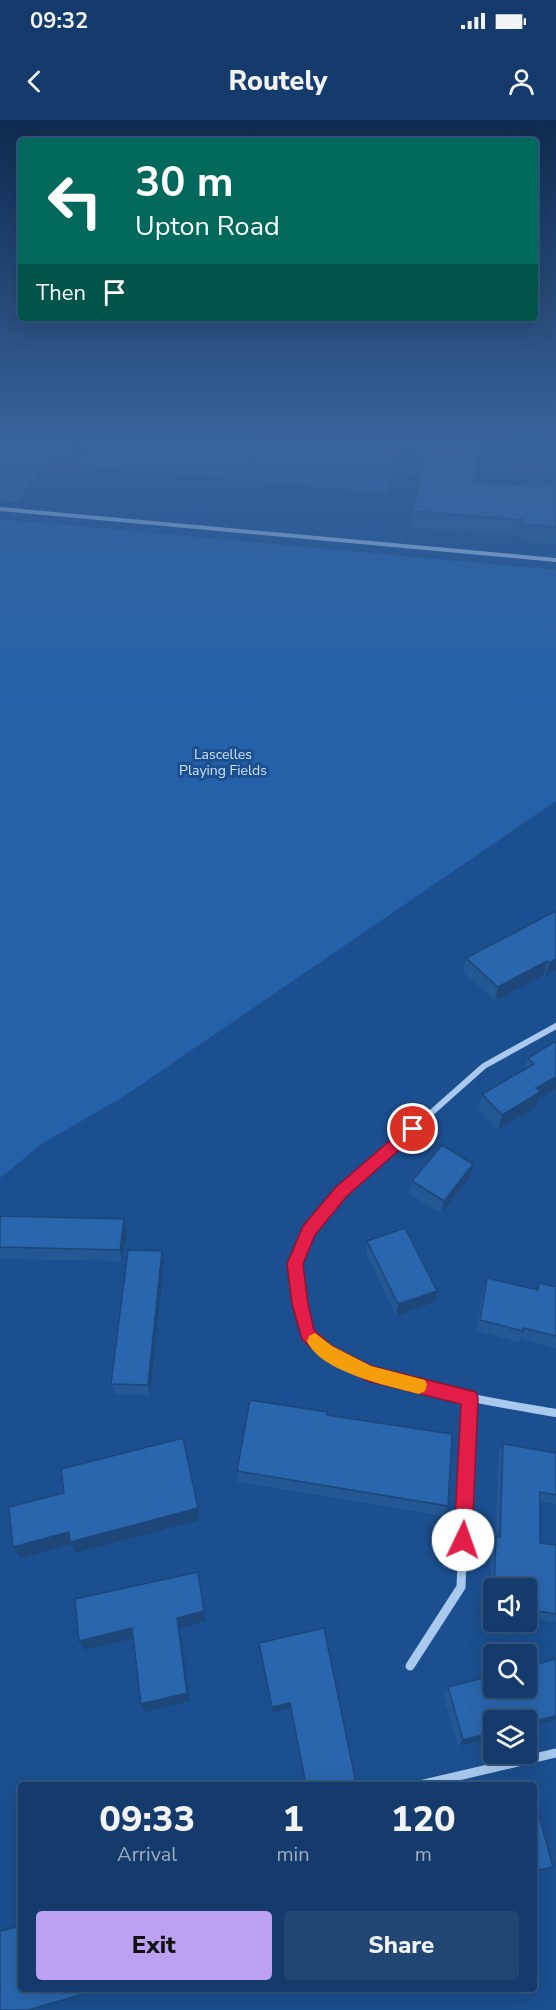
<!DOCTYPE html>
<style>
body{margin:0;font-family:"Nunito Sans",sans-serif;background:#214673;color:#f1f3f6;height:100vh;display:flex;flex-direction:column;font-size:22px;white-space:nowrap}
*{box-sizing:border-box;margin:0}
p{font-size:20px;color:#9dadc1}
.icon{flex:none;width:33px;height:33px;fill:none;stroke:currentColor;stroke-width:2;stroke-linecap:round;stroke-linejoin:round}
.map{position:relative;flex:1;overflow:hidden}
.drawer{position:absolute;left:18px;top:1662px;width:519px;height:210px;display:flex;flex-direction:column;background:#143b6b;border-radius:6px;box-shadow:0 6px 24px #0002,0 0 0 2px #33557e}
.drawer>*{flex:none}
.top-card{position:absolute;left:18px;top:18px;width:520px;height:183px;border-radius:6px;box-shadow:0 6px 24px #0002,0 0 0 2px #33557e;background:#00695c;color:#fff;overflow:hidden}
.tools{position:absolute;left:483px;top:1458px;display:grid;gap:12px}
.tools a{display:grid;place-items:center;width:54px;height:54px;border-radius:6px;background:#143b6b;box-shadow:0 6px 24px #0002,0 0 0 2px #33557e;font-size:30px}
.pin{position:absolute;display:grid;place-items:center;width:51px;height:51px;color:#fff;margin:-26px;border:3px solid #fff;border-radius:50%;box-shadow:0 2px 6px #0007}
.me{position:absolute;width:66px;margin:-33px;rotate:3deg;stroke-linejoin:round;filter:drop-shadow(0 0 4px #0008)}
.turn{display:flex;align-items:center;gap:21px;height:126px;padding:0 18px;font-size:27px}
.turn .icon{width:78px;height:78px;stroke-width:2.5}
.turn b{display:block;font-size:42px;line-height:51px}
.then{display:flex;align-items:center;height:57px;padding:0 18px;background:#0003;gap:12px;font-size:22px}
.eta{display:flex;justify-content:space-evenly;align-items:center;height:102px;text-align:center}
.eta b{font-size:36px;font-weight:800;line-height:42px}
.action{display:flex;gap:12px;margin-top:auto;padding:12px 18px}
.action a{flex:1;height:69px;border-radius:6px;background:#bca0f2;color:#111;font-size:24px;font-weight:800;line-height:69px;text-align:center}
.action a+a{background:#214673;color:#f1f3f6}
.status{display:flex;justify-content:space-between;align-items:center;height:42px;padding:0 30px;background:#143b6b;direction:ltr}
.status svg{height:16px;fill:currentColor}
header{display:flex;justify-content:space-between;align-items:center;height:78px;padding:0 18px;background:#143b6b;font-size:27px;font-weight:800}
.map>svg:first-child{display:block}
.green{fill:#2461a8}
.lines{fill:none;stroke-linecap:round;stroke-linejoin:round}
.minor-far3{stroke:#a9c9ee;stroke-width:4}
.minor-far2{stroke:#a9c9ee;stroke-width:6}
.minor-far1{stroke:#a9c9ee;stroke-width:8}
.minor{stroke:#a9c9ee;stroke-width:9}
.wall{fill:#245895}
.shaded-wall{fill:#1d4779}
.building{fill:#2a66ad;stroke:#1d4779;stroke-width:1.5}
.route{fill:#e11d48;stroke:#92132f;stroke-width:1.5}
.slow{fill:#f59e0b}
.labels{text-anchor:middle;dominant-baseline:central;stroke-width:6;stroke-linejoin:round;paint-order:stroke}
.far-park-label{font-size:14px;fill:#cfe3fa;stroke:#1b4f8f}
</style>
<div class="status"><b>09:32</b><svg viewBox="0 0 49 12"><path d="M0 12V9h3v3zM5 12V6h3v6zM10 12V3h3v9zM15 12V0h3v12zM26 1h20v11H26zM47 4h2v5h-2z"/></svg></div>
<header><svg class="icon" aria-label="back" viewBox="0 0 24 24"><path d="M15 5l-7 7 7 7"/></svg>Routely<svg class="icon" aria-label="person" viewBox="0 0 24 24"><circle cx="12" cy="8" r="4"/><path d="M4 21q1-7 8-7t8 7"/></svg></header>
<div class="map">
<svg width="556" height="1890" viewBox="0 0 556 1890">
<rect width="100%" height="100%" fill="#1b4f8f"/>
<g class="green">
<path d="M 0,318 L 424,318 L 422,322 L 404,332 L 387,373 L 49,342 L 16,382 L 0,381 Z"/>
<path d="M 0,399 L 556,450 L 556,681 L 126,975 L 43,1023 L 0,1058 Z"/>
</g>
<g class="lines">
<path class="minor-far3" d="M 0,389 L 556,440"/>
<path class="minor-far2" d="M 378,1040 L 484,946 L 556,906"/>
<g class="minor-far1">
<path d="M 379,1039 C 352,1063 301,1107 295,1144 C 294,1153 298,1166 299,1175 C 300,1186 302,1206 308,1215 C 341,1261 499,1283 556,1293"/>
<path d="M 463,1417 L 469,1277"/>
</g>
<g class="minor">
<path d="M 410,1546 L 461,1467 L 463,1415"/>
<path d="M 424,1664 L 556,1633"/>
</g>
</g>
<g class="wall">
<path d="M 91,318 L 76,340 L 39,337 L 37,325 Z"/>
<path d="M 474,326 L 476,362 L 539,367 L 556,366 L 556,424 L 519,421 L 520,416 L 411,408 L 413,391 L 420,356 L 407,354 L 408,339 Z"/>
<path d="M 556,791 L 556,850 L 545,856 L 544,855 L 495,881 L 463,852 L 466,838 Z"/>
<path d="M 556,921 L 556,968 L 538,979 L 536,987 L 498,1009 L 478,989 L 482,974 L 524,950 L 528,938 Z"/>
<path d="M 473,1044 L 470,1057 L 441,1093 L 409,1074 L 412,1061 Z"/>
<path d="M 0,1096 L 124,1099 L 127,1111 L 122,1141 L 0,1139 Z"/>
<path d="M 367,1121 L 435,1182 L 396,1196 L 366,1133 Z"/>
<path d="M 164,1143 L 150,1275 L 115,1274 L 111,1264 Z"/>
<path d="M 487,1158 L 537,1170 L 539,1163 L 556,1167 L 556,1228 L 520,1219 L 519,1222 L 476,1211 L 483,1169 Z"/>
<path d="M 327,1295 L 448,1386 L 444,1396 L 238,1362 L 237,1351 Z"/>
<path d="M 503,1324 L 556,1333 L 556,1384 L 540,1382 L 540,1423 L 556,1494 L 556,1500 L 555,1502 L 526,1497 L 526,1468 L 494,1468 L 494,1491 L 489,1491 L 492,1424 L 496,1417 L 498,1334 Z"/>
<path d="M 259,1523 L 356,1663 L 356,1665 L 305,1665 L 290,1588 L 272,1593 Z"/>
<path d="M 556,1539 L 556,1600 L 526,1608 L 494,1600 L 494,1617 L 458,1626 L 443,1574 L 448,1567 Z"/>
</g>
<g class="shaded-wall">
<path d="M 81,318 L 91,318 L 76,340 L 74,328 Z"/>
<path d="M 556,839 L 556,850 L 545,856 L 549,843 Z"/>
<path d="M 547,841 L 544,855 L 495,881 L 498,867 Z"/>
<path d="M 556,957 L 556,968 L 538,979 L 536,987 L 498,1009 L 502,995 L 536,968 Z"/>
<path d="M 473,1044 L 470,1057 L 441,1093 L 444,1081 Z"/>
<path d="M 124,1099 L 127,1111 L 122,1141 L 120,1130 Z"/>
<path d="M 162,1131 L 164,1143 L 150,1275 L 148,1265 Z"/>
<path d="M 437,1171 L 435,1182 L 396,1196 L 398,1184 Z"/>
<path d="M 198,1388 L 200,1400 L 76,1433 L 71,1424 L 21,1438 L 13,1427 L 69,1412 Z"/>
<path d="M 198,1452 L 206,1501 L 180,1508 L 190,1581 L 145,1592 L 141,1584 Z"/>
<path d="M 132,1508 L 136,1518 L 84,1530 L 79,1521 Z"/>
<path d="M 290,1583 L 290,1588 L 272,1593 L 272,1587 Z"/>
<path d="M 556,1596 L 556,1600 L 526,1608 L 526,1603 Z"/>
<path d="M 494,1612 L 494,1617 L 458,1626 L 463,1620 Z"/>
</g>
<g class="building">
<path d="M 42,318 L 81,318 L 74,328 L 37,325 Z"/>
<path d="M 413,318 L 452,318 L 475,319 L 474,326 L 481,327 L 475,362 L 539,367 L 539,365 L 556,366 L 556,407 L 522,404 L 523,400 L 413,391 L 423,340 L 408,339 Z"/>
<path d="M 556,791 L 556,839 L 549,843 L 547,841 L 498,867 L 466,838 Z"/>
<path d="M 556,921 L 556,957 L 536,968 L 540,972 L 502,995 L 482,974 L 534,944 L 528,938 Z"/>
<path d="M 442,1025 L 473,1044 L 444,1081 L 412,1061 Z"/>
<path d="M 0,1096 L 124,1099 L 120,1130 L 0,1127 Z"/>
<path d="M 405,1108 L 437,1171 L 398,1184 L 367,1121 Z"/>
<path d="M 128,1130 L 162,1131 L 148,1265 L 111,1264 Z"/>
<path d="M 487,1158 L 538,1170 L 539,1163 L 556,1167 L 556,1216 L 523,1208 L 523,1211 L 480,1200 Z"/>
<path d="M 250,1280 L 327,1292 L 327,1295 L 452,1314 L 448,1386 L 237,1351 Z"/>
<path d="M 183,1318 L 198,1388 L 70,1422 L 69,1412 L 13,1427 L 9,1387 L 64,1373 L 61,1349 Z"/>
<path d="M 503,1324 L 556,1333 L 556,1375 L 540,1372 L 540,1423 L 556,1425 L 556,1494 L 526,1489 L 526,1468 L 494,1468 L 496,1416 L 500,1417 Z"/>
<path d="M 198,1452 L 204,1491 L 177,1498 L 187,1573 L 141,1584 L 132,1508 L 79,1521 L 75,1479 Z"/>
<path d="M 324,1508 L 356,1663 L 351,1665 L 306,1665 L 290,1583 L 272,1587 L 259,1523 Z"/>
<path d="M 556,1539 L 556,1596 L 526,1603 L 526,1600 L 494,1600 L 494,1612 L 463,1620 L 448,1567 L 494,1555 L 494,1568 L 526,1568 L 526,1547 Z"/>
<path d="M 534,1678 L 553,1747 L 534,1751 Z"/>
<path d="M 21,1806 L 21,1869 L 101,1869 L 28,1890 L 0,1890 L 0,1811 Z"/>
</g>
<linearGradient id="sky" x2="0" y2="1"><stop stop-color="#0f2b4f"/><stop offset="0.55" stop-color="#39639b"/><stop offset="1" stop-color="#39639b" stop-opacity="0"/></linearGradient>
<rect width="556" height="582" fill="url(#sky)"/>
<path class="route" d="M 413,1003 L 418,1005 L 420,1009 L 418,1013 L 347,1076 L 315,1115 L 303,1144 L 308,1184 L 314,1210 L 332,1226 L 371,1246 L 476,1272 L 478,1278 L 472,1420 L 470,1426 L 463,1429 L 457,1426 L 454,1420 L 461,1284 L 368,1261 L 321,1237 L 302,1219 L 292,1184 L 287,1144 L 303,1106 L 336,1067 L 408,1005 Z"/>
<path class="slow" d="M 315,1213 L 332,1226 L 371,1246 L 425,1260 L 427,1265 L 425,1271 L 419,1274 C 389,1266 320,1252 307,1221 L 309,1216 Z"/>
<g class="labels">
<g class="far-park-label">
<text x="223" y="634">Lascelles<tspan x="223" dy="16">Playing Fields</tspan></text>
</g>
</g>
</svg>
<div class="tools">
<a><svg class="icon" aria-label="sound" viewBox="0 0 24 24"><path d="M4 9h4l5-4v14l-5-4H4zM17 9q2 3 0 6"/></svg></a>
<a><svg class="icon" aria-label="search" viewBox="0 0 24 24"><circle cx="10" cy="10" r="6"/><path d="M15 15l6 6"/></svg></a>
<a><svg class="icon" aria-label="layers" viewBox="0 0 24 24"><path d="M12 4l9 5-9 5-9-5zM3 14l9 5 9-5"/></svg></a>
</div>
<div class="pin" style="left:413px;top:1009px;background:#d93025"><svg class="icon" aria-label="arrive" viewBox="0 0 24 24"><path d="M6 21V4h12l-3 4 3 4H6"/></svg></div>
<svg class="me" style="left:463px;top:1420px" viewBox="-20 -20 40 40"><circle r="19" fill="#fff"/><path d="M0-13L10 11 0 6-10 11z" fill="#e11d48"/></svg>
<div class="top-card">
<div class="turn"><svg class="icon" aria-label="left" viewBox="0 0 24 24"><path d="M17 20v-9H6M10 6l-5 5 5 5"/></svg><div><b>30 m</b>Upton Road</div></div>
<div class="then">Then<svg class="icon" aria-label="arrive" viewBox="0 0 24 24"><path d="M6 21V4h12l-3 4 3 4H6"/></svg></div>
</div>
<section class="drawer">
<div class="eta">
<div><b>09:33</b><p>Arrival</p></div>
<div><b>1</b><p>min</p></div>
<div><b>120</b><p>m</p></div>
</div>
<div class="action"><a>Exit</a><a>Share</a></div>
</section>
</div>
